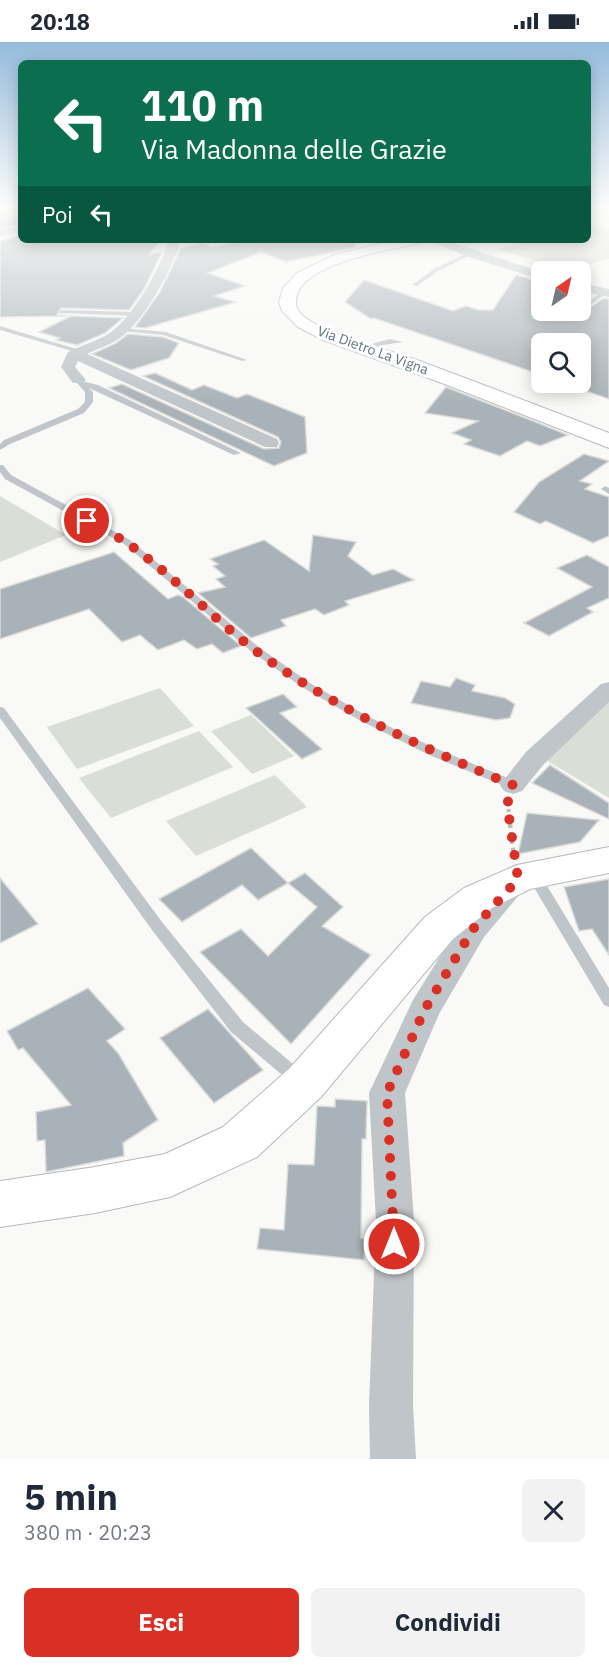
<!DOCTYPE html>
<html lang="it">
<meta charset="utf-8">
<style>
body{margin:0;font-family:"IBM Plex Sans",sans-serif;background:#f2f2f3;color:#1f2937;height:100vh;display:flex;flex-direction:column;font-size:22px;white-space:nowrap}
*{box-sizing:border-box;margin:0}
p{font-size:20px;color:#747a83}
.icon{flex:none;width:33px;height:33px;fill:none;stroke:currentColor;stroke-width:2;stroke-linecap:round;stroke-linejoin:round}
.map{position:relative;height:1417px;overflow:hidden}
.sheet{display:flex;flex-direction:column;background:#fff;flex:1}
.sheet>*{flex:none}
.hud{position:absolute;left:18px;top:18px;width:573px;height:183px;border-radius:9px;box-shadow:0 3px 15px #0003;background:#0b6e4f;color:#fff;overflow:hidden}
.needle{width:39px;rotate:34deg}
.fabs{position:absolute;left:531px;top:219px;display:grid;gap:12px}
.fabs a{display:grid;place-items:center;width:60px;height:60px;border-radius:9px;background:#fff;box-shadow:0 3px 15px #0003;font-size:30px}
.pin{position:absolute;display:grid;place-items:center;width:51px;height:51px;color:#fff;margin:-26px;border:3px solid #fff;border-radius:50%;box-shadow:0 2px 6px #0007}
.me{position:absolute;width:66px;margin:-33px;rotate:0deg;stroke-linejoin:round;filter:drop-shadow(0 0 4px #0008)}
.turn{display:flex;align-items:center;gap:21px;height:126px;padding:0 24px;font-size:27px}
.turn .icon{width:78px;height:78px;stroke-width:2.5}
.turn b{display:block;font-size:42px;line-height:51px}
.then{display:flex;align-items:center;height:57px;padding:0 24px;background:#0003;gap:12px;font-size:22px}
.round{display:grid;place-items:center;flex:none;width:63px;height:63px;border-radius:9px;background:#f2f2f3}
.summary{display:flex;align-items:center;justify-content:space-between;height:102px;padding:0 24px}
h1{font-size:36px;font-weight:700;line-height:45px}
.button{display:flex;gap:12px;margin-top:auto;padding:12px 24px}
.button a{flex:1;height:69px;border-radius:9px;background:#d93025;color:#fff;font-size:24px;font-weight:700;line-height:69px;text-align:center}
.button a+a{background:#f2f2f3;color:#1f2937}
.status{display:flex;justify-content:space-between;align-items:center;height:42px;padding:0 30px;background:#fff;direction:ltr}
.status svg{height:16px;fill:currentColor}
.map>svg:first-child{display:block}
.green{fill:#d9ded6}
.building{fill:#a9b2b8;stroke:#dbdbd9;stroke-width:1.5}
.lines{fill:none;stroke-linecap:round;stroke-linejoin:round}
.secondary-casing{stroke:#b3b9bd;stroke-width:2}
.path-far1{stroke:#bbbec1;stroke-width:4;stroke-dasharray:3 3;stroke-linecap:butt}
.path{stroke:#bbbec1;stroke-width:4.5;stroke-dasharray:4 4;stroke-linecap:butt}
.lane{fill:#c0c5c9;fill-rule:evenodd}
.street{fill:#c0c5c9;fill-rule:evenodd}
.secondary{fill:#fff;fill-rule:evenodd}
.route{stroke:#d93025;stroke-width:10;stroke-dasharray:0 18}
.labels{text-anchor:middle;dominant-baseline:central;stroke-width:6;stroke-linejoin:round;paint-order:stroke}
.far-street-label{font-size:14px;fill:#657581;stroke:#fff}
</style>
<div class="status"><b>20:18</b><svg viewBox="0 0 49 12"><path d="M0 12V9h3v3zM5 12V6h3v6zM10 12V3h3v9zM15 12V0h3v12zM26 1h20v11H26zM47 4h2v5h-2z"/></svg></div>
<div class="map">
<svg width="609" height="1417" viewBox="0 0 609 1417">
<rect width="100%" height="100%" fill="#f9f9f7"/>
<g class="green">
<path d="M 596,183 L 609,186 L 609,217 L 566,228 L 496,207 L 532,198 L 588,198 L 588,184 Z"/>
<path d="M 0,454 L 66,493 L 0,520 Z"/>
<path d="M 160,646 L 194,684 L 77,727 L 47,685 Z"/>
<path d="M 609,660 L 609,756 L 546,718 Z"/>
<path d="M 251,673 L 294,714 L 252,732 L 211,689 Z"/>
<path d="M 199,689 L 233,725 L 111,776 L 79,736 Z"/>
<path d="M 275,733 L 307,765 L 196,814 L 166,779 Z"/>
</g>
<g class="building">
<path d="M 21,172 L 21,183 L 0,186 L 0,176 Z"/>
<path d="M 21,193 L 21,198 L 161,198 L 149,212 L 162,210 L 144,247 L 129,268 L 61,266 L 57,273 L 68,274 L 0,275 L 0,199 Z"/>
<path d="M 233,198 L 355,198 L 356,205 L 286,220 L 261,210 L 208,231 L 245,244 L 214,254 L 236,260 L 145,286 L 135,285 L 160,250 L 181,206 L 202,201 L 212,205 L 238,200 Z"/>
<path d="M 516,233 L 542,240 L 542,268 L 576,268 L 582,271 L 604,256 L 609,257 L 609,357 L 580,347 L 580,302 L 542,302 L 542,333 L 374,276 L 371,277 L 345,260 L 364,238 L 453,269 L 466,264 L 479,268 L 493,268 Z"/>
<path d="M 71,274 L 123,276 L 105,291 L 75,304 L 77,303 L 56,298 L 60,296 L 39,290 Z"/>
<path d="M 128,292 L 163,295 L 179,301 L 169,316 L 131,328 L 92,312 L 116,301 Z"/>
<path d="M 155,331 L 192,348 L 204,343 L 237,356 L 247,352 L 305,375 L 307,411 L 274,424 L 109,346 L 122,342 L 264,407 L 279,406 L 281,400 L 278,395 L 143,334 Z"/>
<path d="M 446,345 L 523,375 L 568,393 L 540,404 L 527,399 L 500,414 L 464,402 L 471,398 L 452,391 L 478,379 L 425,371 Z"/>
<path d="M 584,412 L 609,419 L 580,439 L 592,442 L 585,447 L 609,455 L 609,494 L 593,501 L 546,479 L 540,482 L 514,470 L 539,440 Z"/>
<path d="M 313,493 L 356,500 L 348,514 L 373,533 L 393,527 L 414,538 L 345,559 L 349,563 L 324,573 L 315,567 L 281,578 L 286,584 L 251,596 L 198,551 L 225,545 L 216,537 L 225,534 L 213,524 L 218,522 L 210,517 L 264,498 L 309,529 Z"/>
<path d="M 114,510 L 168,557 L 178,553 L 183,555 L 241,604 L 223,611 L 212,602 L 197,607 L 184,598 L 158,608 L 140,593 L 122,600 L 89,567 L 0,597 L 0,547 Z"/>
<path d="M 587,513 L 609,525 L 609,556 L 587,566 L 593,570 L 549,594 L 524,581 L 592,545 L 557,526 Z"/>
<path d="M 456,636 L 475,643 L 472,649 L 505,656 L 515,662 L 510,676 L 496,678 L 411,661 L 421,639 L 450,645 Z"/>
<path d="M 283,652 L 297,665 L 280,671 L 322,707 L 302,717 L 246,666 Z"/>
<path d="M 550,723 L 609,761 L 609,777 L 532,741 Z"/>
<path d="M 527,771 L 599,778 L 580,800 L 518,812 Z"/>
<path d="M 251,806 L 288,841 L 258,858 L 242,843 L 182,880 L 159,857 Z"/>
<path d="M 305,831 L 343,865 L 322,884 L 371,913 L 291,1002 L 200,910 L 241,887 L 268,914 L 317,865 L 288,841 Z"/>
<path d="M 0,836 L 38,882 L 0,901 Z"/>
<path d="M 609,837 L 609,913 L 592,887 L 579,889 L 564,845 Z"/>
<path d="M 88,946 L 125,987 L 107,999 L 118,1011 L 158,1078 L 123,1101 L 124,1114 L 46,1130 L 45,1098 L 37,1099 L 36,1070 L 71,1063 L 23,1006 L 18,1008 L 7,989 Z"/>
<path d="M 208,967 L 263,1028 L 214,1061 L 160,996 Z"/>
<path d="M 335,1057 L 367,1059 L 366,1097 L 362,1097 L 361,1196 L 365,1197 L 364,1218 L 257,1207 L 260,1186 L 284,1188 L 288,1122 L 314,1123 L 317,1064 L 335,1065 Z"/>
</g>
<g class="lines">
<g class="secondary-casing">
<g id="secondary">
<path d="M 394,198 L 422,198 L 420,201 C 392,208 294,221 296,261 C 296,275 320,284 330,289 C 357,301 388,308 417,318 C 481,342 545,366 609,391 L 609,406 L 442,341 L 323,298 L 298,285 L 282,269 L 279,260 L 283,246 L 297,231 L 334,213 Z"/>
<path d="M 609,805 L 609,831 L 530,847 L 492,866 L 453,897 L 321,1055 L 257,1115 L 170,1155 L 95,1171 L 0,1185 L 0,1139 L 95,1125 L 165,1112 L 223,1085 L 289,1027 L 425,875 L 464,846 L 517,823 Z"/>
</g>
</g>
<path class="path-far1" d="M 508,761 L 510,783"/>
<path class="path" d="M 510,782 L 514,816"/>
<g class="lane">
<path d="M 21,168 L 21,170 L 0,174 L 0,172 Z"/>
<path d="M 468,211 L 473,212 L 438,229 L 417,244 L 412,243 L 434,227 Z"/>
<path d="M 602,250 L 607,251 L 582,269 L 578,269 L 580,268 L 580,265 Z"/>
<path d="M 61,268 L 134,270 L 137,272 L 134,274 L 59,271 Z"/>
<path d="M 0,284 L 83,309 L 84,310 L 79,311 L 0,288 Z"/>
<path d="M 122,286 L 166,290 L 247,318 L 242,319 L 163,293 L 120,289 L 120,287 Z"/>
<path d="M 390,297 L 403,300 L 371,305 L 368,303 Z"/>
<path d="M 77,338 L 98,343 L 241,411 L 234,413 L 89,346 L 93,350 L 93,360 L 84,371 L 10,402 L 0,408 L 0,402 L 4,398 L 78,367 L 85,360 L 85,350 L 76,340 Z"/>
<path d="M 0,423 L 3,423 L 11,433 L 130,498 L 260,606 L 310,641 L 367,674 L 435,706 L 517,740 L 519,743 L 517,746 L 509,746 L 427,712 L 359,678 L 302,645 L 252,610 L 124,502 L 5,437 L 0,430 Z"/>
<path d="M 605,444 L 609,446 L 609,452 L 601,447 Z"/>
<path d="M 0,665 L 4,666 L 162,880 L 243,980 L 306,1033 L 308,1038 L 306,1043 L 300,1045 L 294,1043 L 231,990 L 152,888 L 0,676 Z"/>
<path d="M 533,827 L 538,829 L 609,946 L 609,965 L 604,963 L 526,832 L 528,829 Z"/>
</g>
<g class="street">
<path d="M 21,185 L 21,191 L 0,194 L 0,188 Z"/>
<path d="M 169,198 L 181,198 C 172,227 147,273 124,293 C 113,302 99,306 87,312 L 277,397 L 279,401 L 277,405 L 265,405 L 78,319 L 75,325 L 86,338 L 83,341 L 73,341 L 61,325 L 68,310 C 82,303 98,299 111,290 C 135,272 160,226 169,198 Z"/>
<path d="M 428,198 L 444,198 L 542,230 L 542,238 L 466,214 Z"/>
<path d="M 580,241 L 609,247 L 609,255 L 580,249 Z"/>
<path d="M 609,640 L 609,660 L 544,722 L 522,749 L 513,752 L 504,749 L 500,743 L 526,710 L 601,642 Z"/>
<path d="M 515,829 L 525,833 L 530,840 L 484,895 L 439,972 L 405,1051 L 414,1179 L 413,1364 L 416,1417 L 370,1417 L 369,1364 L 376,1179 L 369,1051 L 413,958 L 462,879 L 505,833 Z"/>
</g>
<use href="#secondary" class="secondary"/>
</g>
<linearGradient id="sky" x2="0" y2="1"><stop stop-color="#95bbdc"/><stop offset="0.45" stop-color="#fcfcfb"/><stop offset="1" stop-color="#fcfcfb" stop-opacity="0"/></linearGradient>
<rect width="609" height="363" fill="url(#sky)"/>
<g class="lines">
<path class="route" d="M 87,479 C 101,486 115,493 127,501 C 173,533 211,575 256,609 C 335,667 423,706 513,743 L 508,756 L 508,768 L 518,837 L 473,887 L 425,967 L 387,1051 L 394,1202"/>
</g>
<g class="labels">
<g class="far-street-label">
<text transform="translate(373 308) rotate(20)">Via Dietro La Vigna</text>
</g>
</g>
</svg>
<div class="fabs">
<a><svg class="needle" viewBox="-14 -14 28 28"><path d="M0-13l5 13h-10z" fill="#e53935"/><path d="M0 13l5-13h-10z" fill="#747a83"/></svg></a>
<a><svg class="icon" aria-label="search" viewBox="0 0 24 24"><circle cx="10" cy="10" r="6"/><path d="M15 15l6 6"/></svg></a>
</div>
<div class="pin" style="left:87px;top:479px;background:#d93025"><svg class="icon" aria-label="arrive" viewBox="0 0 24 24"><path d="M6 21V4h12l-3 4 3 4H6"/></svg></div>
<svg class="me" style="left:394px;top:1202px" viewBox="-20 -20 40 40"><circle r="17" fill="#d93025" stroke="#fff" stroke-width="3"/><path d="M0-11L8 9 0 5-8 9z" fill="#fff"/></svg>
<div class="hud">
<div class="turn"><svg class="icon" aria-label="left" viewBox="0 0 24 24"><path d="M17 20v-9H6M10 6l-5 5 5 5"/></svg><div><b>110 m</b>Via Madonna delle Grazie</div></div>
<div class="then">Poi<svg class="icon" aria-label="left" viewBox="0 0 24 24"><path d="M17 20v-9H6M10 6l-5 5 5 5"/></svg></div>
</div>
</div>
<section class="sheet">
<div class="summary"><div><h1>5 min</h1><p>380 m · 20:23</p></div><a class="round"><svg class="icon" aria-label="close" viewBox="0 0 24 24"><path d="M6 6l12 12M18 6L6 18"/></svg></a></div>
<div class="button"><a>Esci</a><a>Condividi</a></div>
</section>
